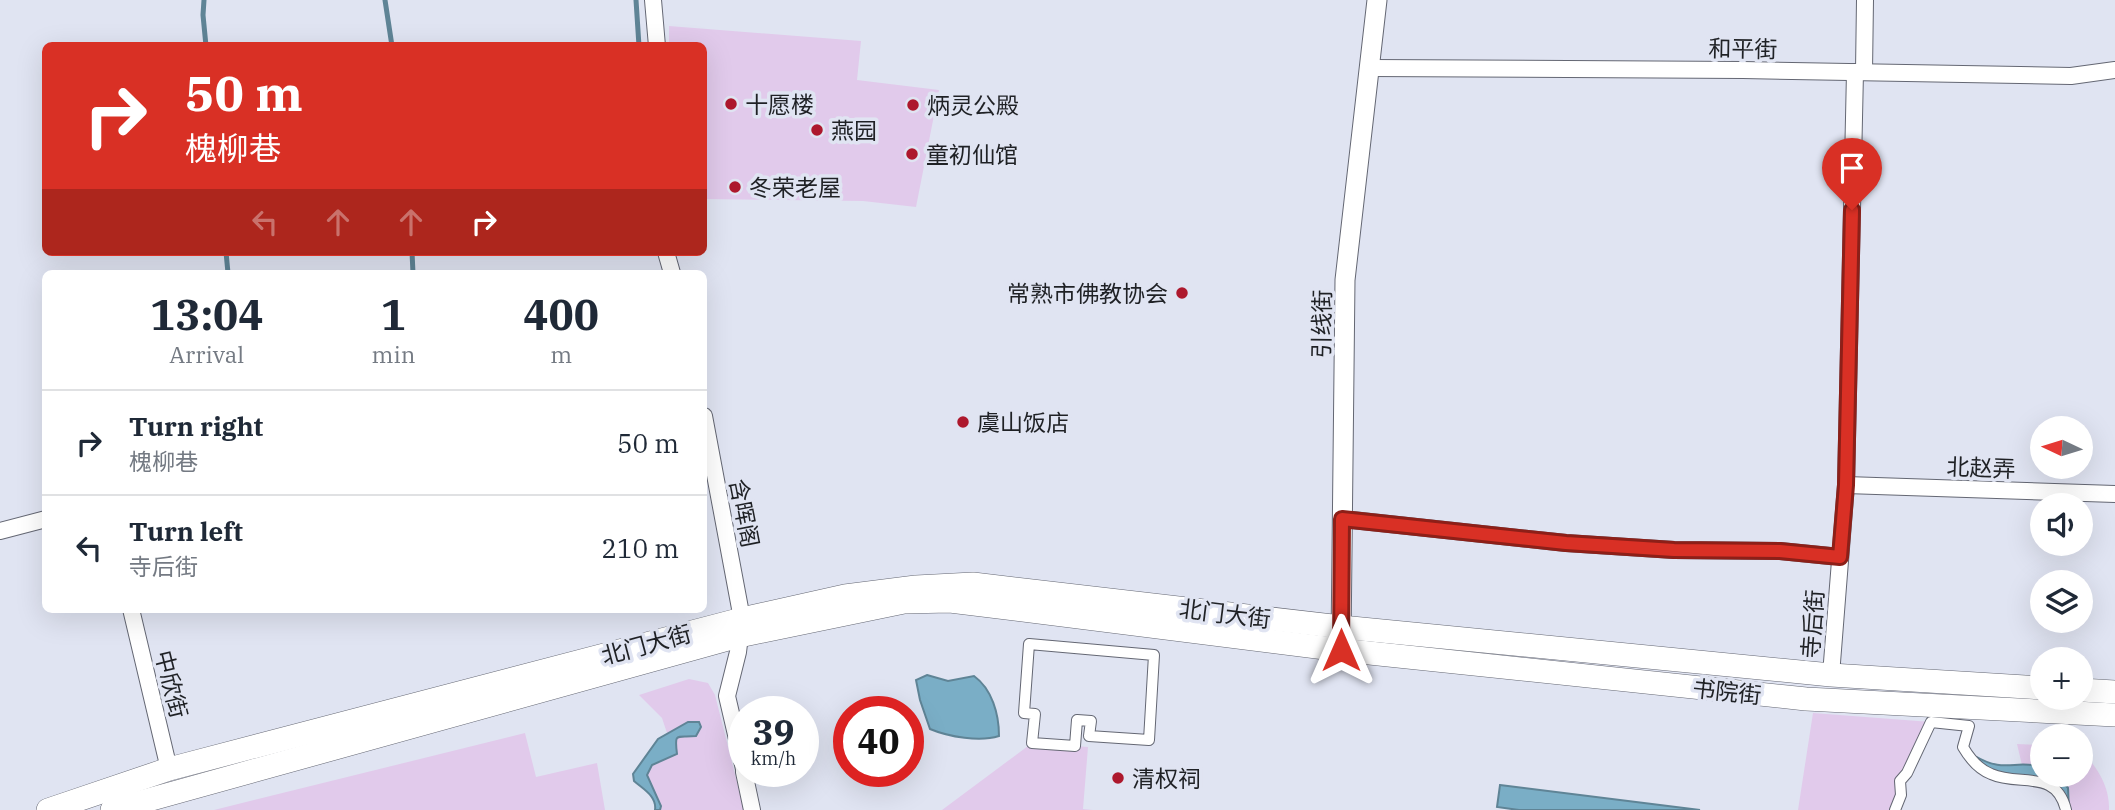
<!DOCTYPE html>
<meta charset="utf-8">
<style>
body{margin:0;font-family:"IBM Plex Serif","Noto Sans SC",serif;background:#f6f6f7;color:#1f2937;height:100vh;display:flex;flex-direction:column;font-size:26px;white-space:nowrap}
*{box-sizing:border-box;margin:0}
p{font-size:23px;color:#747a83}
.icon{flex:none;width:38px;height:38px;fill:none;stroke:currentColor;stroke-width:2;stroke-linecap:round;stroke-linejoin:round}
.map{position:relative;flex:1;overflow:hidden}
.panel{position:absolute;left:42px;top:270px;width:665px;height:343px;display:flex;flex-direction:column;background:#fff;border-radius:10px;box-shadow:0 7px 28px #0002}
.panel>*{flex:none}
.guide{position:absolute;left:42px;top:42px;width:665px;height:214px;border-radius:10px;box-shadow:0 7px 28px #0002;background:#d93025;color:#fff;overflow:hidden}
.needle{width:46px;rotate:274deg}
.tools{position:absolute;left:2030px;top:416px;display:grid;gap:14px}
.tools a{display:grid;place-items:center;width:63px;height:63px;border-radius:50%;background:#fff;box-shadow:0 7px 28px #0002;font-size:35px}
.speed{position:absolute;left:728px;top:696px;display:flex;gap:14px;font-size:35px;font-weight:700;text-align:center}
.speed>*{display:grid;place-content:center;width:91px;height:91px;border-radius:50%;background:#fff;box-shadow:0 7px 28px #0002;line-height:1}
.speed small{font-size:18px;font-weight:400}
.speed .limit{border:10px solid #d22;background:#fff;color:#111}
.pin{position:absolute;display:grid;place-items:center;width:60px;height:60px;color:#fff;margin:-72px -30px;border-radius:50% 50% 50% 0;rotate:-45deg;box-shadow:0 0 7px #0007}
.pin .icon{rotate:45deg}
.me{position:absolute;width:77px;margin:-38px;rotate:0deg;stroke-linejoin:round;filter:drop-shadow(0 0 5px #0008)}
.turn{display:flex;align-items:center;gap:24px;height:147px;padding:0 28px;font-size:32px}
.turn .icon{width:91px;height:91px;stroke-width:2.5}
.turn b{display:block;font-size:49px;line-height:60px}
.lanes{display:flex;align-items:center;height:66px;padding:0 28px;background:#0003;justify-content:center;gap:35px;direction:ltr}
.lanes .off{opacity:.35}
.eta{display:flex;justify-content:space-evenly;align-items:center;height:119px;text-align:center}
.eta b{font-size:42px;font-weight:700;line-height:49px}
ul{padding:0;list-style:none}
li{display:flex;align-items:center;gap:21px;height:105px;padding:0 28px;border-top:2px solid #e0e1e3}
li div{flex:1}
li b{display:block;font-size:26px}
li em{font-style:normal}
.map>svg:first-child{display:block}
.green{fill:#e1caeb}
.water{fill:#7aaec6;stroke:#5f8496;stroke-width:2}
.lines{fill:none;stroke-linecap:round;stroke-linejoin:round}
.stream{stroke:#5f8496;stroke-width:5}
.pedestrian-casing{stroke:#646773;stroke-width:12}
.minor-casing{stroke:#646773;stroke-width:18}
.tertiary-casing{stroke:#646773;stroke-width:21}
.primary-casing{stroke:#646773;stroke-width:24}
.pedestrian{stroke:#fff;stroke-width:10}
.minor{stroke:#fff;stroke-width:16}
.tertiary{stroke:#fff;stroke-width:19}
.primary{stroke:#fff;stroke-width:23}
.route-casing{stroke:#8d1f18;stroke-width:18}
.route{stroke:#d93025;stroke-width:12}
.poi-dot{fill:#ad182d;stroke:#e0e4f2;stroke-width:2.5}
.labels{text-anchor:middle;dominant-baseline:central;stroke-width:7;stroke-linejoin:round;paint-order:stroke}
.street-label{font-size:23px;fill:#1f2125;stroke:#e0e4f2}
.poi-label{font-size:23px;fill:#1f2125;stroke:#e0e4f2;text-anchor:start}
</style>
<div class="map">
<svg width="2115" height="810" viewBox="0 0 2115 810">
<rect width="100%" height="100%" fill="#e0e4f2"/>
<g class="green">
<path d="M 669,26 L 861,41 L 857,80 L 939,90 L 916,207 L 863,201 L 704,199 L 704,46 L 669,45 Z"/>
<path d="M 689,679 L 708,683 L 715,695 L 744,810 L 660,810 L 647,775 L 652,765 L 673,756 L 676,739 L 680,737 L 689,737 L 688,722 L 667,733 L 662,718 L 639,695 Z"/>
<path d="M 1813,713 L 1931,722 L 1907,773 L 1895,810 L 1798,810 Z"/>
<path d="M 525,733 L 536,777 L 597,763 L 605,810 L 214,810 Z"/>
<path d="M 1032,743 L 1088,747 L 1083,809 L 1093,810 L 942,810 Z"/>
<path d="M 2017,744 L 2042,745 L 2042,767 L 2022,765 Z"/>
<path d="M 2081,751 C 2097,766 2110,787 2109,810 L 2069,810 L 2057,775 L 2081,775 Z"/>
</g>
<g class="water">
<path d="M 927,675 L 948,681 L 974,676 C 992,689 999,714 999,736 C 980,742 949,737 930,729 L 920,700 L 916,680 Z"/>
<path d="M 688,722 L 699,722 L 701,727 L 696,736 C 677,738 674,731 677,754 L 652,765 L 647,775 L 661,806 L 660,810 L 655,810 C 657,796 643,789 634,781 L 633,774 L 658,739 Z"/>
<path d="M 1975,756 C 2005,774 2015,759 2042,767 L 2042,775 L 2057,775 L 2068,788 L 2069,810 L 2055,789 L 1991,774 Z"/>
<path d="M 1500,785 L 1700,810 L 1519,810 L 1497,807 Z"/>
</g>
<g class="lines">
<g class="stream">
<path d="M 204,0 L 203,15 L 206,46"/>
<path d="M 385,0 L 392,46"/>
<path d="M 636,0 L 639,46"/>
<path d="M 226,252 L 228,273"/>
<path d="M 412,252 L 413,273"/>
</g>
<g class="pedestrian-casing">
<g id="pedestrian">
<path d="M 1029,644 L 1154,655 L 1149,740 L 1089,736 L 1091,721 L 1077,720 L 1075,746 L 1032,743 L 1035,714 L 1024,713 Z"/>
<path d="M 1895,810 L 1901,795 L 1900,781 L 1907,773 L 1931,722 L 1969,726 L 1963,747 C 1970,759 1978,769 1991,774 C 2019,787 2056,768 2066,810"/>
</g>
</g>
<g class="minor-casing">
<g id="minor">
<path d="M 653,0 L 657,46"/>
<path d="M 1371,68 L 1743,70 L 2071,76 L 2115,70"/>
<path d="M 1864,71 L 1865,0"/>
<path d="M 666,252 L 672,273"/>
<path d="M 704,416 L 742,619 L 738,652 L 727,696 L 744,769"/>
<path d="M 1846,485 L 2115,494"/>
<path d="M 1343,519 L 1566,543 L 1674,550 L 1780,551 L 1840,557"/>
<path d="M 0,531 L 46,519"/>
<path d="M 131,609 L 169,769"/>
<path d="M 1831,675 L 1846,485 L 1855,72"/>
<path d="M 744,772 L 752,810"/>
</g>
</g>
<g class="tertiary-casing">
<path id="tertiary" d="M 1341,642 L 1345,280 L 1377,0"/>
</g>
<g class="primary-casing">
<g id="primary">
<path d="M 2081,690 L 2115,692"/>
<path d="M 48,810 L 169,769 L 742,619 L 845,596 L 916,587 L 973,584 L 1341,627 L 1831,675 L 2042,688"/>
<path d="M 112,810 L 739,636 L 904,602 L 950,601 L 1341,650 L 1806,699 L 2115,715"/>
</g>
</g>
<use href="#pedestrian" class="pedestrian"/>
<use href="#minor" class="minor"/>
<use href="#tertiary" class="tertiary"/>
<use href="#primary" class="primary"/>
</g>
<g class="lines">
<g class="route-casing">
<path id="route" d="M 1341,650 L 1342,519 L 1566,543 L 1674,550 L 1780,551 L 1840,557 L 1846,485 L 1852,210"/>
</g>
<use href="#route" class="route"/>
</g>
<g class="poi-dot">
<circle cx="731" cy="104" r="7"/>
<circle cx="913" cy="105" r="7"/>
<circle cx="817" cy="130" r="7"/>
<circle cx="912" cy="154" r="7"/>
<circle cx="735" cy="187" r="7"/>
<circle cx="1182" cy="293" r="7"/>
<circle cx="963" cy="422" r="7"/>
<circle cx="1118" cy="778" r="7"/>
</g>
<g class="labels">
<g class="street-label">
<text transform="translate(1743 48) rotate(1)">和平街</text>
<text transform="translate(1321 324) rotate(-89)">引线街</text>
<text transform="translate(1981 467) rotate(2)">北赵弄</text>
<text transform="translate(745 513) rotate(79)">含晖阁</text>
<text transform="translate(1225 613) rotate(7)">北门大街</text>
<text transform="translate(1812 624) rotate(-86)">寺后街</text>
<text transform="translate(646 644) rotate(-15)">北门大街</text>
<text transform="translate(172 684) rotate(76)">中欣街</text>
<text transform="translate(1727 691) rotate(6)">书院街</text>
</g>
<g class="poi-label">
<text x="745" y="104">十愿楼</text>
<text x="927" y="105">炳灵公殿</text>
<text x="831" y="130">燕园</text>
<text x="926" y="154">童初仙馆</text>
<text x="749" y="187">冬荣老屋</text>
<text x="1168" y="293" text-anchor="end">常熟市佛教协会</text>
<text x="977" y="422">虞山饭店</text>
<text x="1132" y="778">清权祠</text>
</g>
</g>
</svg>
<div class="tools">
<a><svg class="needle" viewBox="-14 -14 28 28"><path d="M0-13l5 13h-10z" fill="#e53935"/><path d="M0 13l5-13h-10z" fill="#747a83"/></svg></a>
<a><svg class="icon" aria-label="sound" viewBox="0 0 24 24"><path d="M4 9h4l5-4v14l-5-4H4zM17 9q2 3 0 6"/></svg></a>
<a><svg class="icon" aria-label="layers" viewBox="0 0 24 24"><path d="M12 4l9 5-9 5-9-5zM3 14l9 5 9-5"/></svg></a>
<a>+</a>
<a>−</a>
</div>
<div class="speed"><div>39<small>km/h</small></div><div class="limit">40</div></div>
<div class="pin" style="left:1852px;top:210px;background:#d93025"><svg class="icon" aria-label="arrive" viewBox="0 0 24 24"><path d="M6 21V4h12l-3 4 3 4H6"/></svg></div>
<svg class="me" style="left:1341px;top:650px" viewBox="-20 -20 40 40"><path d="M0-17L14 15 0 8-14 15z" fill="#d93025" stroke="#fff" stroke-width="4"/></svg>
<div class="guide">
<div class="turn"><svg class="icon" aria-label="right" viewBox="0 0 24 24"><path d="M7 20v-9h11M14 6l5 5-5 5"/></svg><div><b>50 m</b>槐柳巷</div></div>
<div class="lanes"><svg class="icon off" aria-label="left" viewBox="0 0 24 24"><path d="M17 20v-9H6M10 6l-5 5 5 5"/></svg><svg class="icon off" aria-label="ahead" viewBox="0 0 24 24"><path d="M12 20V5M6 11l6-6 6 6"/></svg><svg class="icon off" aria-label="ahead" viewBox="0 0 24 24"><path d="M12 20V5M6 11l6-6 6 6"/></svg><svg class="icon" aria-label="right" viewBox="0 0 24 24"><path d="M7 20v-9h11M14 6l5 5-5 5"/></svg></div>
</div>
<section class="panel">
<div class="eta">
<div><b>13:04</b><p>Arrival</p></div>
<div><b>1</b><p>min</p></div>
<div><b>400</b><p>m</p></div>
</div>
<ul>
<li><svg class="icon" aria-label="right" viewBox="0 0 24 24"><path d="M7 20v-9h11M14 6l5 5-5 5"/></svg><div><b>Turn right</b><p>槐柳巷</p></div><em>50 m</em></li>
<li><svg class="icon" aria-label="left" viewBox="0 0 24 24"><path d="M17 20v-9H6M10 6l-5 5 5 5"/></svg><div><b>Turn left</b><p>寺后街</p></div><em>210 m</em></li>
</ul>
</section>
</div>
